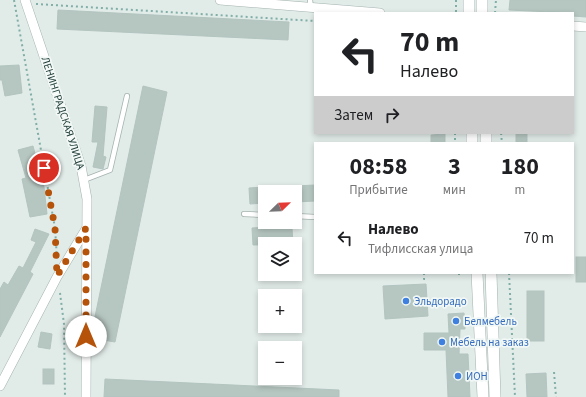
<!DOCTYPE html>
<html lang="ru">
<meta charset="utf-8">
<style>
body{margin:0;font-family:"Source Sans 3",sans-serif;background:#f2f2f2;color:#202124;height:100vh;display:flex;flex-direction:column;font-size:15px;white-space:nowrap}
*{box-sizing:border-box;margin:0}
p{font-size:13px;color:#757577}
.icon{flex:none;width:22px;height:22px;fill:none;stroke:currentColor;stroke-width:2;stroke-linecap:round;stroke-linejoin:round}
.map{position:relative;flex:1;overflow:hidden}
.details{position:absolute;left:314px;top:142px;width:260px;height:132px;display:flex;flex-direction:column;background:#fff;border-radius:0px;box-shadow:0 2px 6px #0003}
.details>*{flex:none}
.top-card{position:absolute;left:314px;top:12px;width:260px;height:122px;border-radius:0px;box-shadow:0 2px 6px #0003;background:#fff;color:#202124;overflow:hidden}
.needle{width:26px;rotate:67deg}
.buttons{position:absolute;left:258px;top:185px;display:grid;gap:8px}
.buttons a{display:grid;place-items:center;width:44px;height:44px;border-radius:0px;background:#fff;box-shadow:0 2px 6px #0003;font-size:20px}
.pin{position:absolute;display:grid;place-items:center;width:34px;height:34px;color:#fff;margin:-17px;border:2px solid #fff;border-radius:50%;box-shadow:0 1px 4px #0007}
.me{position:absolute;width:44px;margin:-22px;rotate:0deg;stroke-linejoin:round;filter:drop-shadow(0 0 3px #0008)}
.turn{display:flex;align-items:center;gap:14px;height:84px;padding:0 20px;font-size:18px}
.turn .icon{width:52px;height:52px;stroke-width:2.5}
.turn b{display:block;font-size:28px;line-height:34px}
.then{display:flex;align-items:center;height:38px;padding:0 20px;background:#0003;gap:8px;font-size:15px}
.eta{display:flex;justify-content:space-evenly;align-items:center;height:68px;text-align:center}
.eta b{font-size:24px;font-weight:700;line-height:28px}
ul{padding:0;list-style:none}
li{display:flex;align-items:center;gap:12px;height:56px;padding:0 20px}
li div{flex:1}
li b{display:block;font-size:15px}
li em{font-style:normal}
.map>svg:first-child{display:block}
.building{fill:#b6c6c1;stroke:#b3c5c0}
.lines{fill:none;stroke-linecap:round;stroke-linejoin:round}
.service-casing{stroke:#a4b3b0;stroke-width:6}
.minor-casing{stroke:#a4b3b0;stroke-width:10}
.tertiary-casing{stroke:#a4b3b0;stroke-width:12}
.path{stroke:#81afa7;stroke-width:2;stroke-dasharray:2 3;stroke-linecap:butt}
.service{stroke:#fff;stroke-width:4.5}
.minor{stroke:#fff;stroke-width:9}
.tertiary{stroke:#fff;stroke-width:11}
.route{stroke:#b45309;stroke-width:7;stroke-dasharray:0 12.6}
.shop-dot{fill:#3f7fe0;stroke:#f1f8f5;stroke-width:1.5}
.labels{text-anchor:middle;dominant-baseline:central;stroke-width:3.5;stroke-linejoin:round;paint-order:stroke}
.street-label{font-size:11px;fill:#213c38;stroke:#f1f8f5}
.shop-label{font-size:11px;fill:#366cbe;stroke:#f1f8f5;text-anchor:start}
</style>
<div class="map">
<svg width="586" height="397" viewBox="0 0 586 397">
<rect width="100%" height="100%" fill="#e1ebe8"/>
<g class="building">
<path d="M 510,0 L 586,0 L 586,17 L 573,16 L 573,13 L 509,10 Z"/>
<path d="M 58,10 L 289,22 L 288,40 L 57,29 Z"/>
<path d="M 19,65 L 22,93 L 5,96 L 2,80 L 0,80 L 0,66 Z"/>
<path d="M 143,86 L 167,92 L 115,342 L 92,338 L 92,331 Z"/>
<path d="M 95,106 L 107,107 L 103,156 L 106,157 L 103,169 L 93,167 L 98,142 L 92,142 Z"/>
<rect x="516" y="133" width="11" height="10"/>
<path d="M 445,134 L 445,143 L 431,143 L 431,135 Z"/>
<path d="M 33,146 L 44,187 L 47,214 L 30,217 L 22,179 L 26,178 L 18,150 Z"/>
<path d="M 315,185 L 315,201 L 295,202 L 295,186 Z"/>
<path d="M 265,187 L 265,203 L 250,204 L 249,188 Z"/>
<path d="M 268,227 L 268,229 L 292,228 L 293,244 L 253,245 L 252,228 Z"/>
<path d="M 35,229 L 49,234 L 30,272 L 33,274 L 0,337 L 0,289 L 4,282 L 8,285 L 19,266 L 23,268 L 36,242 L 31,240 Z"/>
<rect x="576" y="257" width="10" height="25"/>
<path d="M 426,284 L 428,316 L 385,319 L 383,286 Z"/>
<rect x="527" y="291" width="17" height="50"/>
<path d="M 464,313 L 465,329 L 460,329 L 459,354 L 468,354 L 470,397 L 448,397 L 446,350 L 424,350 L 424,333 L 449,333 L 448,314 Z"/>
<path d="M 41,332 L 52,334 L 50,349 L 38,347 Z"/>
<rect x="43" y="369" width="11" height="15"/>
<path d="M 546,373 L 547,397 L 527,397 L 526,374 Z"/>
<path d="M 105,379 L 339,390 L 339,397 L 104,397 Z"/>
</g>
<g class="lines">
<g class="service-casing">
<g id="service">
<path d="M 310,0 L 311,8"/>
<path d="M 84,180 L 110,170 L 127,96"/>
<path d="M 244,214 L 265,215"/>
<path d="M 295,216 L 315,217"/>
</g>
</g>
<g class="minor-casing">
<g id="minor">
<path d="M 25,0 L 81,166 L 87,199 L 86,397"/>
<path d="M 220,0 L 380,13"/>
<path d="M 573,26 L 586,27"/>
<path d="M 0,386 L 57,277 L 86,229"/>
</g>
</g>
<g class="tertiary-casing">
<g id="tertiary">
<path d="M 482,0 L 482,13"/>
<path d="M 469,13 L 469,0"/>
<path d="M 472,133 L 472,143"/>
<path d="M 486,133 L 486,143"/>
<path d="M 477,273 L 483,397"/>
<path d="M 491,273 L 495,397"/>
</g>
</g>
<g class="path">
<path d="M 14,0 L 55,228 L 57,259"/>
<path d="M 456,0 L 456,13"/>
<path d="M 36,4 L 315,21"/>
<path d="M 495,13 L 496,0"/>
<path d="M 455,133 L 455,143"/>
<path d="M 501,133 L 502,143"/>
<path d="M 424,273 L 424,279 L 428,279"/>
<path d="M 459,273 L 459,275"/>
<path d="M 509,273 L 515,397"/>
<path d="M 60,293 L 64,324 L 65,397"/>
<path d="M 554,372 L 556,397"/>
</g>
<use href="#service" class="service"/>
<use href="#minor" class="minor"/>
<use href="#tertiary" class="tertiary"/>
</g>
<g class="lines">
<path class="route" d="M 44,168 L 55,228 L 57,276 L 86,228 L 86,336"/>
</g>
<g class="shop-dot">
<circle cx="406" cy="301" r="4"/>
<circle cx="456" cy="321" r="4"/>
<circle cx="442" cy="342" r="4"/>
<circle cx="458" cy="376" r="4"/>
</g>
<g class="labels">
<g class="street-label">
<text transform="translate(63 113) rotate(72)">ЛЕНИНГРАДСКАЯ УЛИЦА</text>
</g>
<g class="shop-label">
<text x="414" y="301">Эльдорадо</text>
<text x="464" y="321">Белмебель</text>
<text x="450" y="342">Мебель на заказ</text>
<text x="466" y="376">ИОН</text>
</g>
</g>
</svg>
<div class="buttons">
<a><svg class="needle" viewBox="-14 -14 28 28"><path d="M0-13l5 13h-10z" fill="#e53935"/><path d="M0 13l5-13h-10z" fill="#757577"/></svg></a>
<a><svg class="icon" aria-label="layers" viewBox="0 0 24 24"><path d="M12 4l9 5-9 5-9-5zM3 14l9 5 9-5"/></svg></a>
<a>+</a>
<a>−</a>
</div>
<div class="pin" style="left:44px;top:168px;background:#d93025"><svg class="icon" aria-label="arrive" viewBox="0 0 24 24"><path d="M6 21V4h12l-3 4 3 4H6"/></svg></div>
<svg class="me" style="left:86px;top:336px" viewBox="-20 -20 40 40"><circle r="19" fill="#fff"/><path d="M0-13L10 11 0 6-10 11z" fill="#b45309"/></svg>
<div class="top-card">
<div class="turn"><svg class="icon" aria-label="left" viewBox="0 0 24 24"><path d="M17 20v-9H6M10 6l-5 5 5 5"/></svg><div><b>70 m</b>Налево</div></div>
<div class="then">Затем<svg class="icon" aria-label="right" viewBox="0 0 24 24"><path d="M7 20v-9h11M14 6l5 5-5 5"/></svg></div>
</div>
<section class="details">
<div class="eta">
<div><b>08:58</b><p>Прибытие</p></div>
<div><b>3</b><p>мин</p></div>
<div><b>180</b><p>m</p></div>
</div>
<ul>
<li><svg class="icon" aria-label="left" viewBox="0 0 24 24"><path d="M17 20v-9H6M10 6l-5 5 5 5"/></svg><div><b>Налево</b><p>Тифлисская улица</p></div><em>70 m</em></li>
</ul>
</section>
</div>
